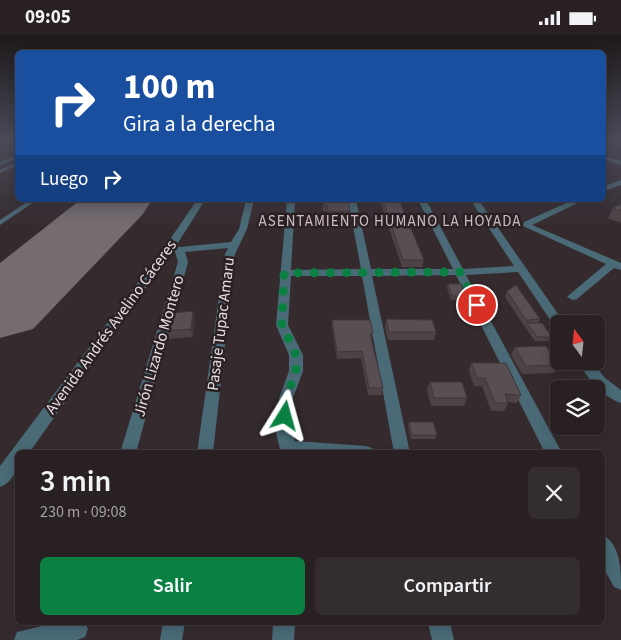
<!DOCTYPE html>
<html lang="es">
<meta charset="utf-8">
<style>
body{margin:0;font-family:"Source Sans 3",sans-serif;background:#342d30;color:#f1f3f6;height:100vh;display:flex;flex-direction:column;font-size:19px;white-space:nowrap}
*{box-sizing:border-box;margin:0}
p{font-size:16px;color:#a5a3a6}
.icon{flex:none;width:28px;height:28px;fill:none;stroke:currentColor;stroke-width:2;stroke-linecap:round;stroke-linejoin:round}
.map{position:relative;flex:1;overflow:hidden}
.drawer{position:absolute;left:15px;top:415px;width:590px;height:175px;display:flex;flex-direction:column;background:#282023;border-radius:8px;box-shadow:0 2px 12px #0003,0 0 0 1px #443e41}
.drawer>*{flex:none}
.hud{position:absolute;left:15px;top:15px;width:591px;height:152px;border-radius:8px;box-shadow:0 2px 12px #0003,0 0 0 1px #443e41;background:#1a4fa0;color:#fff;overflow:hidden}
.needle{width:32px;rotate:345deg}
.tools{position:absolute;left:550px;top:280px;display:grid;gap:10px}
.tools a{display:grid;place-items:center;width:55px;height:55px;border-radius:8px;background:#282023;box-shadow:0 2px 12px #0003,0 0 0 1px #443e41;font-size:25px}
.pin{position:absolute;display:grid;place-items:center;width:42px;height:42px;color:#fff;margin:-21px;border:2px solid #fff;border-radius:50%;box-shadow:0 1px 5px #0007}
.me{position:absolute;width:55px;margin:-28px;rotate:8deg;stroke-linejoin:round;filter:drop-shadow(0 0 4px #0008)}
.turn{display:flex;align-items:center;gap:18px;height:105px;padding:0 25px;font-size:22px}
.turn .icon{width:65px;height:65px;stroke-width:2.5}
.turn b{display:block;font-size:35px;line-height:42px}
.then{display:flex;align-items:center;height:48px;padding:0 25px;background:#0003;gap:10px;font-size:19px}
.round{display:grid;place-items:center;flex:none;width:52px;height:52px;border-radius:8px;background:#342d30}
.summary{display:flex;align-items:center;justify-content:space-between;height:85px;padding:0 25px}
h1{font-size:30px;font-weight:600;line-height:38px}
.primary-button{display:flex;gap:10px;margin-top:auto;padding:10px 25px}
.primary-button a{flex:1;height:58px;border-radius:8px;background:#0b8043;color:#fff;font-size:20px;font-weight:600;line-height:58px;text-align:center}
.primary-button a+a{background:#342d30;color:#f1f3f6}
.status{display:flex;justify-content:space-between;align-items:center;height:35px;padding:0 25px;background:#282023;direction:ltr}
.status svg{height:14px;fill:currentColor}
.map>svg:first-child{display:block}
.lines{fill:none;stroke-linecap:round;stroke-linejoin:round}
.runway{fill:#746c70;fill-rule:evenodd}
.lane{fill:#496a76;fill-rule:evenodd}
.street{fill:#496a76;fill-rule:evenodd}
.wall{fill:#4d4347}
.shaded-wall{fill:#3e373a}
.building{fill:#594e53;stroke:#3e373a}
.route{stroke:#0b8043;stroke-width:9;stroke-dasharray:0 16.2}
.labels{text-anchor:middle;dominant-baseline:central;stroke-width:5;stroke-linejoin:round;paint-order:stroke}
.far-neighbourhood-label{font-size:15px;letter-spacing:1px;fill:#ccbfc4;stroke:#2b2125}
.street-label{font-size:16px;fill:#e6dfe2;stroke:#2b2125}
</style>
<div class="status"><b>09:05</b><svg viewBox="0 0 49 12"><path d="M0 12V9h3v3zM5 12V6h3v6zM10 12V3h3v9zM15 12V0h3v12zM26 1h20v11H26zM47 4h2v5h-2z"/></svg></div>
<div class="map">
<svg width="621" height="605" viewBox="0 0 621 605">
<rect width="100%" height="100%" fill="#352b2f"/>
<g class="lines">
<path class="runway" d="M 80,165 L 152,165 L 143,179 L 33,294 L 0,303 L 0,228 Z"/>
<g class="lane">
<path d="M 18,120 L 18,123 L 0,130 L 0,127 Z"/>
<path d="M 18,127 L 18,130 L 0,138 L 0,135 Z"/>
<path d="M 30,165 L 37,165 L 0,190 L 0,185 Z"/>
</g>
<g class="street">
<path d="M 607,106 L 621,107 L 621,111 L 608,107 Z"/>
<path d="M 604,121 L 621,126 L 621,130 L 604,125 Z"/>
<path d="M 621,145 L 621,150 L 604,156 L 604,151 Z"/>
<path d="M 197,165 L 205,165 L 176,211 L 180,212 L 231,207 L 239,194 L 246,165 L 254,165 L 247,194 L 235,219 L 213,418 L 197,418 L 225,219 L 228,213 L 185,217 L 188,227 L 136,418 L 120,418 L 178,227 L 175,217 L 172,216 L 29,418 L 18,418 C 18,432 15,446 0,452 L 0,431 L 166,210 Z"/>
<path d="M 287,165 L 295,165 L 291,235 L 361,234 L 348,165 L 356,165 L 371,234 L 453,234 L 418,165 L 426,165 L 463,234 L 514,231 L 473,169 L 480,167 L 565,289 L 559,289 L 559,293 L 555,292 L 518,237 L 466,240 L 562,418 L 545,418 L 456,240 L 372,241 L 410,418 L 394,418 L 362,241 L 291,241 L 288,290 L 303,320 L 303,336 L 293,363 L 291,394 L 295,406 L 366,411 L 372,413 L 374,418 L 281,418 L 275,394 L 279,363 L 289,336 L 289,320 L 276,290 Z"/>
<path d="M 573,165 L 584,165 L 532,190 L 621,228 L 621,235 L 614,233 L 577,264 L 573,265 L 567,262 L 569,260 L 606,229 L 523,191 L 524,187 Z"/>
<path d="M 578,326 L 591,326 L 605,343 L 621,355 L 621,368 C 602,362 587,343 578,326 Z"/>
<path d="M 602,500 C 621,508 621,537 621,555 L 614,552 L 602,530 Z"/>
<path d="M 55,588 L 85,588 L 88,594 L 85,602 L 77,605 L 14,605 L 17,597 Z"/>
<path d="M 163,588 L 185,588 L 182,605 L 160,605 Z"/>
<path d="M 273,588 L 295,588 L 294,605 L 272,605 Z"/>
<path d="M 428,588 L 450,588 L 454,605 L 432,605 Z"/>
</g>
</g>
<g class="wall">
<path d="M 322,165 L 348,165 L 350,176 L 349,183 L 328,183 L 327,176 L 323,176 Z"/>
<path d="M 382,165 L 399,165 L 424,225 L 422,232 L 402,232 L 381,169 Z"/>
<path d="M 621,169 L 621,188 L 608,183 L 613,173 Z"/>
<path d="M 448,249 L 467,261 L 466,265 L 451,265 L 447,253 Z"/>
<path d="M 507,256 L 540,284 L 538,288 L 552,302 L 550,306 L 535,306 L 525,292 L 526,291 L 524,291 L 505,262 Z"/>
<path d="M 193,276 L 195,284 L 193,302 L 169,304 L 167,296 Z"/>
<path d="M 386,284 L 436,297 L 434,305 L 388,305 L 385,292 Z"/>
<path d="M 332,285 L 373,298 L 372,305 L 383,353 L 382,360 L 368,360 L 361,323 L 337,324 L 332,292 Z"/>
<path d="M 515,312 L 559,330 L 554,338 L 522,339 L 511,320 Z"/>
<path d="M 471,328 L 521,360 L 517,368 L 508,367 L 508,368 L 504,376 L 491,376 L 482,351 L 474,351 L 469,336 Z"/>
<path d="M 430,347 L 467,363 L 464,371 L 431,371 L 427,355 Z"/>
<path d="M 409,387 L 437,400 L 435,404 L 411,404 L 408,391 Z"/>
</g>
<path class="shaded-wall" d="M 193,276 L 195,284 L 193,302 L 191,294 Z"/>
<g class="building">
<path d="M 323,165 L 348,165 L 350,176 L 328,176 L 327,170 L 323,170 Z"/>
<path d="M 383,165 L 399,165 L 424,225 L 403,225 Z"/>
<path d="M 621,169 L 621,176 L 613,173 Z"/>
<path d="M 448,249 L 461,249 L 467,261 L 452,261 Z"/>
<path d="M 516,250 L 540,284 L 526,285 L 507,256 Z"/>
<path d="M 193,276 L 191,294 L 167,296 L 172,278 Z"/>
<path d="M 386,284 L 432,285 L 436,297 L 389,297 Z"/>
<path d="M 332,285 L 370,285 L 373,298 L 370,299 L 383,353 L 369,353 L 362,316 L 337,317 Z"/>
<path d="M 527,288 L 542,288 L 552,302 L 537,302 Z"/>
<path d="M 546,311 L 559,330 L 526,331 L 515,312 Z"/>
<path d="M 471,328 L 506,328 L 521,360 L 505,359 L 508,368 L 495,368 L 485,343 L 477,343 Z"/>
<path d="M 430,347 L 462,347 L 467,363 L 434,363 Z"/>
<path d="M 409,387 L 433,387 L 437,400 L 412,400 Z"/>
</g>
<linearGradient id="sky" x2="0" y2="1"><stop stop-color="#1d181a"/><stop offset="0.55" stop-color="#4b4a58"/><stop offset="1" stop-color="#4b4a58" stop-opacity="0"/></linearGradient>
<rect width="621" height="191" fill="url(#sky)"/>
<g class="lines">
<path class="route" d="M 285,381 L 286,363 L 296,336 L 296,320 L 282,290 L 284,238 L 460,237 L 477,270"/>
</g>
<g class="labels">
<g class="far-neighbourhood-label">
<text x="390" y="186">ASENTAMIENTO HUMANO LA HOYADA</text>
</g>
<g class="street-label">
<text transform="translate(221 289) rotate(-83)">Pasaje Tupac Amaru</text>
<text transform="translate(111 292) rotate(-54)">Avenida Andrés Avelino Cáceres</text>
<text transform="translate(159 311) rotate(-74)">Jirón Lizardo Montero</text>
</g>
</g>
</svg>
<div class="tools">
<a><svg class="needle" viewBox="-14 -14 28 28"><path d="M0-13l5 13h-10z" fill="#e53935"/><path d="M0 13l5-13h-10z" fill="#a5a3a6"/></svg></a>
<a><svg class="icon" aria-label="layers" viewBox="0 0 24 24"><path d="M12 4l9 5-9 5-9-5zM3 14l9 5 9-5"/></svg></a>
</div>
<div class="pin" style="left:477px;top:270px;background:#d93025"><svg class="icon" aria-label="arrive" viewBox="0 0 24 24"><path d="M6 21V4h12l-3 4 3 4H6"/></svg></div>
<svg class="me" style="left:285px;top:381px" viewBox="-20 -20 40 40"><path d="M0-17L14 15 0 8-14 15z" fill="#0b8043" stroke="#fff" stroke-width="4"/></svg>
<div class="hud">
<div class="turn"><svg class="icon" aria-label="right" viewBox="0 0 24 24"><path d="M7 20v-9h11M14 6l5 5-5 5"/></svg><div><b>100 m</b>Gira a la derecha</div></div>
<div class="then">Luego<svg class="icon" aria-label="right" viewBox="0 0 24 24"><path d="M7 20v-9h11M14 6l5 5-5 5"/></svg></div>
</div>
<section class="drawer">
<div class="summary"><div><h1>3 min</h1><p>230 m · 09:08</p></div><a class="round"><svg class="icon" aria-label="close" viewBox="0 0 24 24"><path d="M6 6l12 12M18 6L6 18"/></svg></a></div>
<div class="primary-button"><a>Salir</a><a>Compartir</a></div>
</section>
</div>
